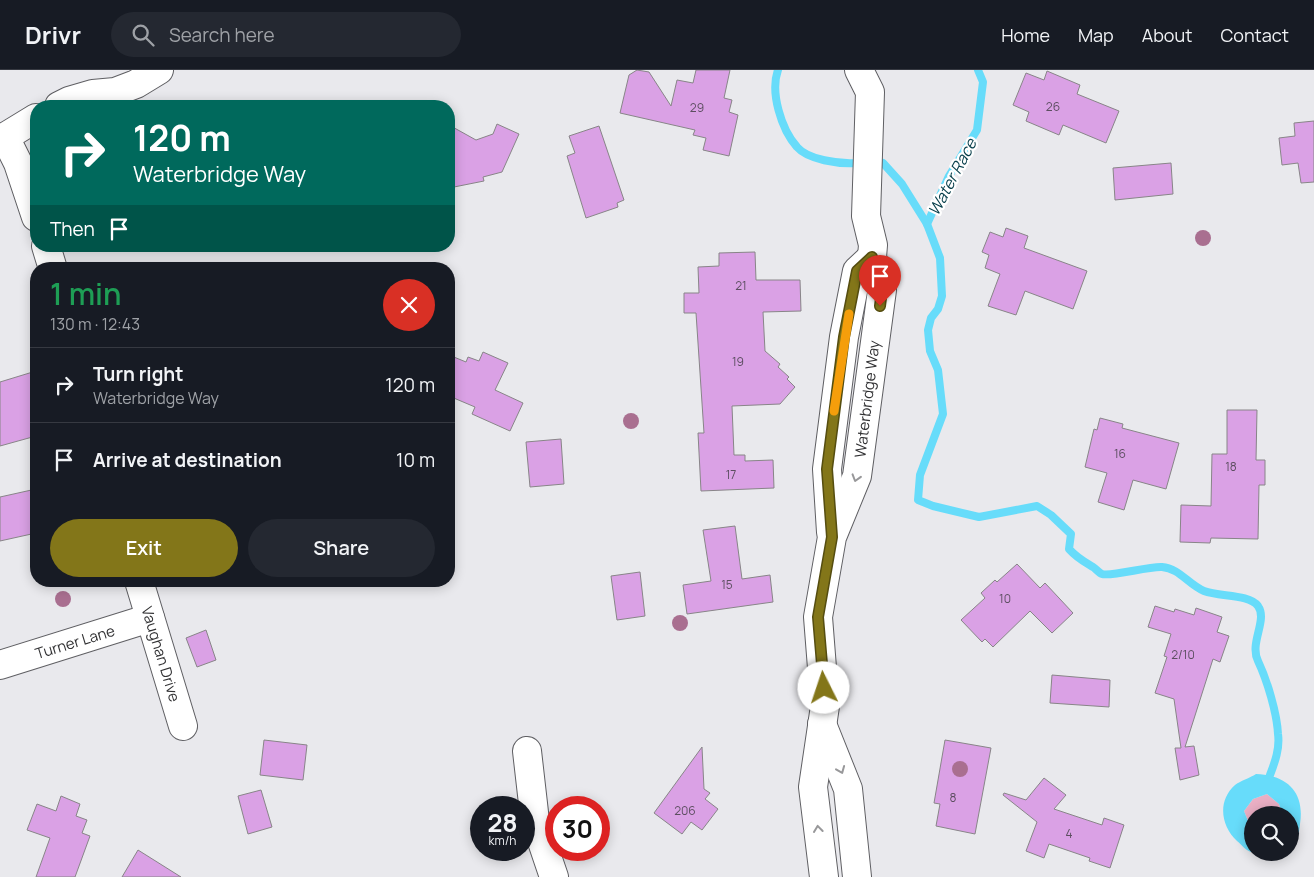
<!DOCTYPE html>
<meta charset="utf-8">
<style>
body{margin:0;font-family:Manrope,sans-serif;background:#242831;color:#f1f3f6;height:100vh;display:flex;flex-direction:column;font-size:19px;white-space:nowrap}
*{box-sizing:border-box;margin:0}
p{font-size:16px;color:#9ea1a6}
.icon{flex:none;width:28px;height:28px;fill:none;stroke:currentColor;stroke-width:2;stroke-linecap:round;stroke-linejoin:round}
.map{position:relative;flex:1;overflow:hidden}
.details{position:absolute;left:30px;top:192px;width:425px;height:325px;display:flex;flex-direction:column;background:#171b24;border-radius:20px;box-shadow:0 2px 12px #0003}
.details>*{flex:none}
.guide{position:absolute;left:30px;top:30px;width:425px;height:152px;border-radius:20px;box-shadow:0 2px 12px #0003;background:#00695c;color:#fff;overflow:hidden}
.fabs{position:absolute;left:1244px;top:736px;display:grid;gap:10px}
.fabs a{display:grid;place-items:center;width:55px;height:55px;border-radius:50%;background:#171b24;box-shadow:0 2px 12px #0003;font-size:25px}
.speed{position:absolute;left:470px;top:726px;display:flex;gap:10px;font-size:25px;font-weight:700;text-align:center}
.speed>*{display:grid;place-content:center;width:65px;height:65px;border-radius:50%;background:#171b24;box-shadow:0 2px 12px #0003;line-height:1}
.speed small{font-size:12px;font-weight:400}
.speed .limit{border:8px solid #d22;background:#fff;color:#111}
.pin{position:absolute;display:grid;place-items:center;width:42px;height:42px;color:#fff;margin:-51px -21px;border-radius:50% 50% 50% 0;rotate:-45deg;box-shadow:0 0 5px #0007}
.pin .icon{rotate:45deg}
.me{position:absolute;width:55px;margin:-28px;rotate:356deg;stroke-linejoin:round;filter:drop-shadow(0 0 4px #0008)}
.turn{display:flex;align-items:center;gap:18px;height:105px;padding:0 20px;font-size:22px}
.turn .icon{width:65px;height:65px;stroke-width:2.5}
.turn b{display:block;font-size:35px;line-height:42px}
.then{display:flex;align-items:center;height:48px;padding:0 20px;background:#0003;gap:10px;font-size:19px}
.round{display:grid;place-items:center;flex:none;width:52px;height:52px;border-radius:26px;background:#242831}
.head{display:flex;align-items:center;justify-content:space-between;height:85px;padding:0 20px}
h1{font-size:30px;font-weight:600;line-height:38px;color:#1e9e55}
.button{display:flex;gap:10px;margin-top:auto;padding:10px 20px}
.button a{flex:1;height:58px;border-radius:30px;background:#837619;color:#fff;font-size:20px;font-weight:600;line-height:58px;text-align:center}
.button a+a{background:#242831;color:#f1f3f6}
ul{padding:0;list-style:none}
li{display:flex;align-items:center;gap:15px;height:75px;padding:0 20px;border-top:1px solid #363941}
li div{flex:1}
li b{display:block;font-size:19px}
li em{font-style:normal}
header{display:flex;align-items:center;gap:30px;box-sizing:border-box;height:70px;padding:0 25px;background:#171b24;border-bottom:1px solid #363941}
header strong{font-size:24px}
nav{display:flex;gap:28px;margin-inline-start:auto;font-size:18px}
.search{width:350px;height:45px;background:#242831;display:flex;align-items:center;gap:12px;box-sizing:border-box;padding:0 18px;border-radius:28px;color:#9ea1a6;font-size:19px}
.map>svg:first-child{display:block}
.green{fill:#eaafc4}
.water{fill:#67dcfa}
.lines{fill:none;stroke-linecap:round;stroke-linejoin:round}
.stream{stroke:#67dcfa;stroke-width:8}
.building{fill:#daa1e5;stroke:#888588}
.minor-casing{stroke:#5f5f63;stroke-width:30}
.minor{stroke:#fff;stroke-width:28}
.tree{fill:#a96f90}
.oneway{stroke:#98989a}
.route-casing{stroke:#554d10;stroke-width:12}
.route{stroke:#837619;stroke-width:9}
.slow{stroke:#f59e0b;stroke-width:9}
.labels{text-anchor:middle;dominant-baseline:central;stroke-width:4.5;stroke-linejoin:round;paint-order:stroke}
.number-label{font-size:12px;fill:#5c4e60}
.street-label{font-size:15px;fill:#323234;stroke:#fff}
.water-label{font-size:16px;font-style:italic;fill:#063e4a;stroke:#fff}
</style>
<header>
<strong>Drivr</strong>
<div class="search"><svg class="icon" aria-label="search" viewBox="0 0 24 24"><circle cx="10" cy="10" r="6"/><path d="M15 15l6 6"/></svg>Search here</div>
<nav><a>Home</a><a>Map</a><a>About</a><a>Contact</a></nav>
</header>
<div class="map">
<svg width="1314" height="807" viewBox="0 0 1314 807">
<rect width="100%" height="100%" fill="#e9e9ed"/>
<path class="green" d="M 1267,724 L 1279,734 L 1283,745 L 1252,745 L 1252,758 L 1250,756 L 1244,741 L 1253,729 Z"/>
<path class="water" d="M 1256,704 C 1287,705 1305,722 1300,754 C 1299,764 1297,772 1290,779 L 1290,745 L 1283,745 L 1279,734 L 1267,724 L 1253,729 L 1244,741 L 1250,756 L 1252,758 L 1252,782 C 1246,781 1242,775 1237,771 C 1221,756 1217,731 1235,715 C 1240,711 1250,708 1256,704 Z"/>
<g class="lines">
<g class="stream">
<path d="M 778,0 C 770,22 781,59 797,77 C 808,90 839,94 856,93"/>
<path d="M 883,93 L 902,114 L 927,154 L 940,188 L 942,226 L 938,239 L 931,248 L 928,260 L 930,281 L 938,300 L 943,344 L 920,405 L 918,430 L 933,436 L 979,447 L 1037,436 L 1051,445 L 1071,464 L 1069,479 C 1077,488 1083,491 1093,497 C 1096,499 1099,503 1102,504 C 1111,507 1149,496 1162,497 C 1179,498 1189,515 1204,521 C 1220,527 1249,524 1258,536 C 1268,550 1249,573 1258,591 C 1267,610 1277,643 1278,664 C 1280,678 1275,692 1270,705"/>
<path d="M 927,154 L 949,106 L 977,60 L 983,12 L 978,0"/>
</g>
</g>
<g class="building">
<path d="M 637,0 L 649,2 L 671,36 L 677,10 L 693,13 L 696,0 L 730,0 L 724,28 L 732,30 L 729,42 L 738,45 L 729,86 L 703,80 L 706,68 L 693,65 L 695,60 L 620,43 L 629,5 Z"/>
<path d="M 1047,1 L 1080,15 L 1077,24 L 1119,41 L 1106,73 L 1063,55 L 1059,65 L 1026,51 L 1029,42 L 1013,35 L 1026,3 L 1044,10 Z"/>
<path d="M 1314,51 L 1314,112 L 1301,113 L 1298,93 L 1282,95 L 1279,68 L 1295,66 L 1294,53 Z"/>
<path d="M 497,54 L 519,64 L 502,102 L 483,107 L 484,111 L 449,118 L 449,55 L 476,70 L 493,64 Z"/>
<path d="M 599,56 L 624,130 L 617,133 L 618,137 L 586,148 L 567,86 L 575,83 L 569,66 Z"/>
<path d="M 1171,93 L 1173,124 L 1115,130 L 1113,98 Z"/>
<path d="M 1006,158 L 1028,166 L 1024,178 L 1087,201 L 1073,239 L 1025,221 L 1016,245 L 988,236 L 1000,204 L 985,198 L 989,185 L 982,182 L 990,162 L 1003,167 Z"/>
<path d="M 755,182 L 756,210 L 800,210 L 801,241 L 763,242 L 765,281 L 780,294 L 778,297 L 789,307 L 787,309 L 795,317 L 780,334 L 732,336 L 734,385 L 745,385 L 745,391 L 773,390 L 774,418 L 701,421 L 698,363 L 704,363 L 696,243 L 684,243 L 684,223 L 699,223 L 698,197 L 719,196 L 719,183 Z"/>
<path d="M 483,282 L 508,293 L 495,320 L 523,333 L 510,361 L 472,344 L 475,337 L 449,326 L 449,285 L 466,292 L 468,287 L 479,291 Z"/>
<path d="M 36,301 L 36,366 L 0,376 L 0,312 Z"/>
<path d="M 1227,340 L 1257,340 L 1256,390 L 1265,390 L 1265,415 L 1259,415 L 1258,469 L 1211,468 L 1210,473 L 1180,472 L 1181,435 L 1211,436 L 1212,384 L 1227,384 Z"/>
<path d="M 1100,348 L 1123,354 L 1122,358 L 1179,373 L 1166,419 L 1133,410 L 1124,440 L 1098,432 L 1107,403 L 1085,397 L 1094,359 L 1097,360 Z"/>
<path d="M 561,369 L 564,414 L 530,417 L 526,372 Z"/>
<path d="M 36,419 L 36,463 L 0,471 L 0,427 Z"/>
<path d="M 735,456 L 742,509 L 770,505 L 773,532 L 687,544 L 683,515 L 711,511 L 703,460 Z"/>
<path d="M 1017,494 L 1040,518 L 1045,513 L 1073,543 L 1052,563 L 1030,541 L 993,577 L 985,569 L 982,572 L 961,550 L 985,528 L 981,523 L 995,510 L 997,512 Z"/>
<path d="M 640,502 L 645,546 L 617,550 L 611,506 Z"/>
<path d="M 1155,536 L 1174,542 L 1175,539 L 1194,545 L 1196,538 L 1222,547 L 1217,562 L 1229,566 L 1220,592 L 1213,589 L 1185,677 L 1194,676 L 1199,705 L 1180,710 L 1175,678 L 1181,678 L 1174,629 L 1155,623 L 1167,587 L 1164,586 L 1171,564 L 1148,557 Z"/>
<path d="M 206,560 L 216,590 L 197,597 L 186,568 Z"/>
<path d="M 1052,605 L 1110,610 L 1109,637 L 1050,633 Z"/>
<path d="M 264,670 L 307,675 L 303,710 L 260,705 Z"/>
<path d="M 945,670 L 991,678 L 975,764 L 936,756 L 940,734 L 934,733 Z"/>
<path d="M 702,677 L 704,719 L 710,723 L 705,729 L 718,739 L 702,760 L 691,752 L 682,764 L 654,743 Z"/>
<path d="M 1044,708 L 1066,725 L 1054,739 L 1102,755 L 1104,748 L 1124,755 L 1110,798 L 1089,791 L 1090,788 L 1049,774 L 1044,788 L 1026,781 L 1037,752 L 1003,725 L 1004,723 L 1026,730 Z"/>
<path d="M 261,720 L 272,757 L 248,764 L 238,726 Z"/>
<path d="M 61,726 L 80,734 L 76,746 L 87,750 L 82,763 L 90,766 L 75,807 L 36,807 L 50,768 L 27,760 L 37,734 L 56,741 Z"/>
<path d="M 138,780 L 181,807 L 122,807 Z"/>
</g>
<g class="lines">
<g class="minor-casing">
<g id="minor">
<path d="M 59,36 L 69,31 L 93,24 L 115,22 L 136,14 L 159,0"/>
<path d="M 5,67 L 18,93 L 36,147"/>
<path d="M 0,70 L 36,48"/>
<path d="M 46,176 L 53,199"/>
<path d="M 831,462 L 827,399 L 844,267 L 857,201 L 872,187"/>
<path d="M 139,511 L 183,656"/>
<path d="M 0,595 L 150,548"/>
<path d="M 822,654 L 848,719 L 857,807"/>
<path d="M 527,681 L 535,751 L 554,807"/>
<path d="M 824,807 L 813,717 L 825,636 L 818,547 L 832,467 L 857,406 L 882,220 L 872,187 L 873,175 L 866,146 L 870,22 L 859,0"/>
</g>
</g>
<use href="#minor" class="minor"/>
</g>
<g class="tree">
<circle cx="1203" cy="168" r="8"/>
<circle cx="631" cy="351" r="8"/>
<circle cx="63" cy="529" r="8"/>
<circle cx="680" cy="553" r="8"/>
<circle cx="960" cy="699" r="8"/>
</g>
<defs><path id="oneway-chevron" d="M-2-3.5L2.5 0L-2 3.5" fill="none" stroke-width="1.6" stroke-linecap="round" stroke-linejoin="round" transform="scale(1.25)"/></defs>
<g class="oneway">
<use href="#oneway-chevron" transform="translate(856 408) rotate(107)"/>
<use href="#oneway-chevron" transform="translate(841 700) rotate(68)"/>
<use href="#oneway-chevron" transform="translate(818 759) rotate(-97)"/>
</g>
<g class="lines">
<g class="route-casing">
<path id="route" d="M 824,618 L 818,547 L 832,467 L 827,399 L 844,267 L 857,201 L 872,187 L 882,220 L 880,236"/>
</g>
<use href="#route" class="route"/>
<path class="slow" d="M 834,341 L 849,244"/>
</g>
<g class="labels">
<g class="number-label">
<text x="1053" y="36">26</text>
<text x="697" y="37">29</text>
<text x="741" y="215">21</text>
<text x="738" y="291">19</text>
<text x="1120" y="383">16</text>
<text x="1231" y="396">18</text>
<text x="731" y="404">17</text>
<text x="727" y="514">15</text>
<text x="1005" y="528">10</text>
<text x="1183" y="584">2/10</text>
<text x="953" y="727">8</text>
<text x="685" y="740">206</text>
<text x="1069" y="763">4</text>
</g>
<g class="street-label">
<text transform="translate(867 329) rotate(-83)">Waterbridge Way</text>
<text transform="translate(75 572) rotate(-17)">Turner Lane</text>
<text transform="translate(161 584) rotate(73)">Vaughan Drive</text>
</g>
<g class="water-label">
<text transform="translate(952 107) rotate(-62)">Water Race</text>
</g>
</g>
</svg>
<div class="fabs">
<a><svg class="icon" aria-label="search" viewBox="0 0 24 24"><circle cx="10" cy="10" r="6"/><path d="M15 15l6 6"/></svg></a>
</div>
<div class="speed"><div>28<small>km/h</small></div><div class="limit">30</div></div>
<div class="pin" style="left:880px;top:236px;background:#d93025"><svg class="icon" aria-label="arrive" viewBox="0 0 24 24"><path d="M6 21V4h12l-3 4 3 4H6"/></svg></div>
<svg class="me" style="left:824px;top:618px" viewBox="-20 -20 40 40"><circle r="19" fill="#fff"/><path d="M0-13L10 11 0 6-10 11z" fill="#837619"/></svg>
<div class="guide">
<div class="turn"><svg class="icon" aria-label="right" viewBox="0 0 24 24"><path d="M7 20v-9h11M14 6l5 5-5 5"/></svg><div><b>120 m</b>Waterbridge Way</div></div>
<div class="then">Then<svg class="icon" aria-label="arrive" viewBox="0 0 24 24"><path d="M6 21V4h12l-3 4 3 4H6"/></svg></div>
</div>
<section class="details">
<div class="head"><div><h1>1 min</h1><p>130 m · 12:43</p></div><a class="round" style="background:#d93025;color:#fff"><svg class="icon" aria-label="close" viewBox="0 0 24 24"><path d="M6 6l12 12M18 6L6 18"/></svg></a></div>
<ul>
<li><svg class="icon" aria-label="right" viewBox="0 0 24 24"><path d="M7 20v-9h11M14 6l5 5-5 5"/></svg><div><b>Turn right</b><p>Waterbridge Way</p></div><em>120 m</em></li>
<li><svg class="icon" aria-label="arrive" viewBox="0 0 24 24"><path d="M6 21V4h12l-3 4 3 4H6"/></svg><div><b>Arrive at destination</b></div><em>10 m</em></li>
</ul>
<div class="button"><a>Exit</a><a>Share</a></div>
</section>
</div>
